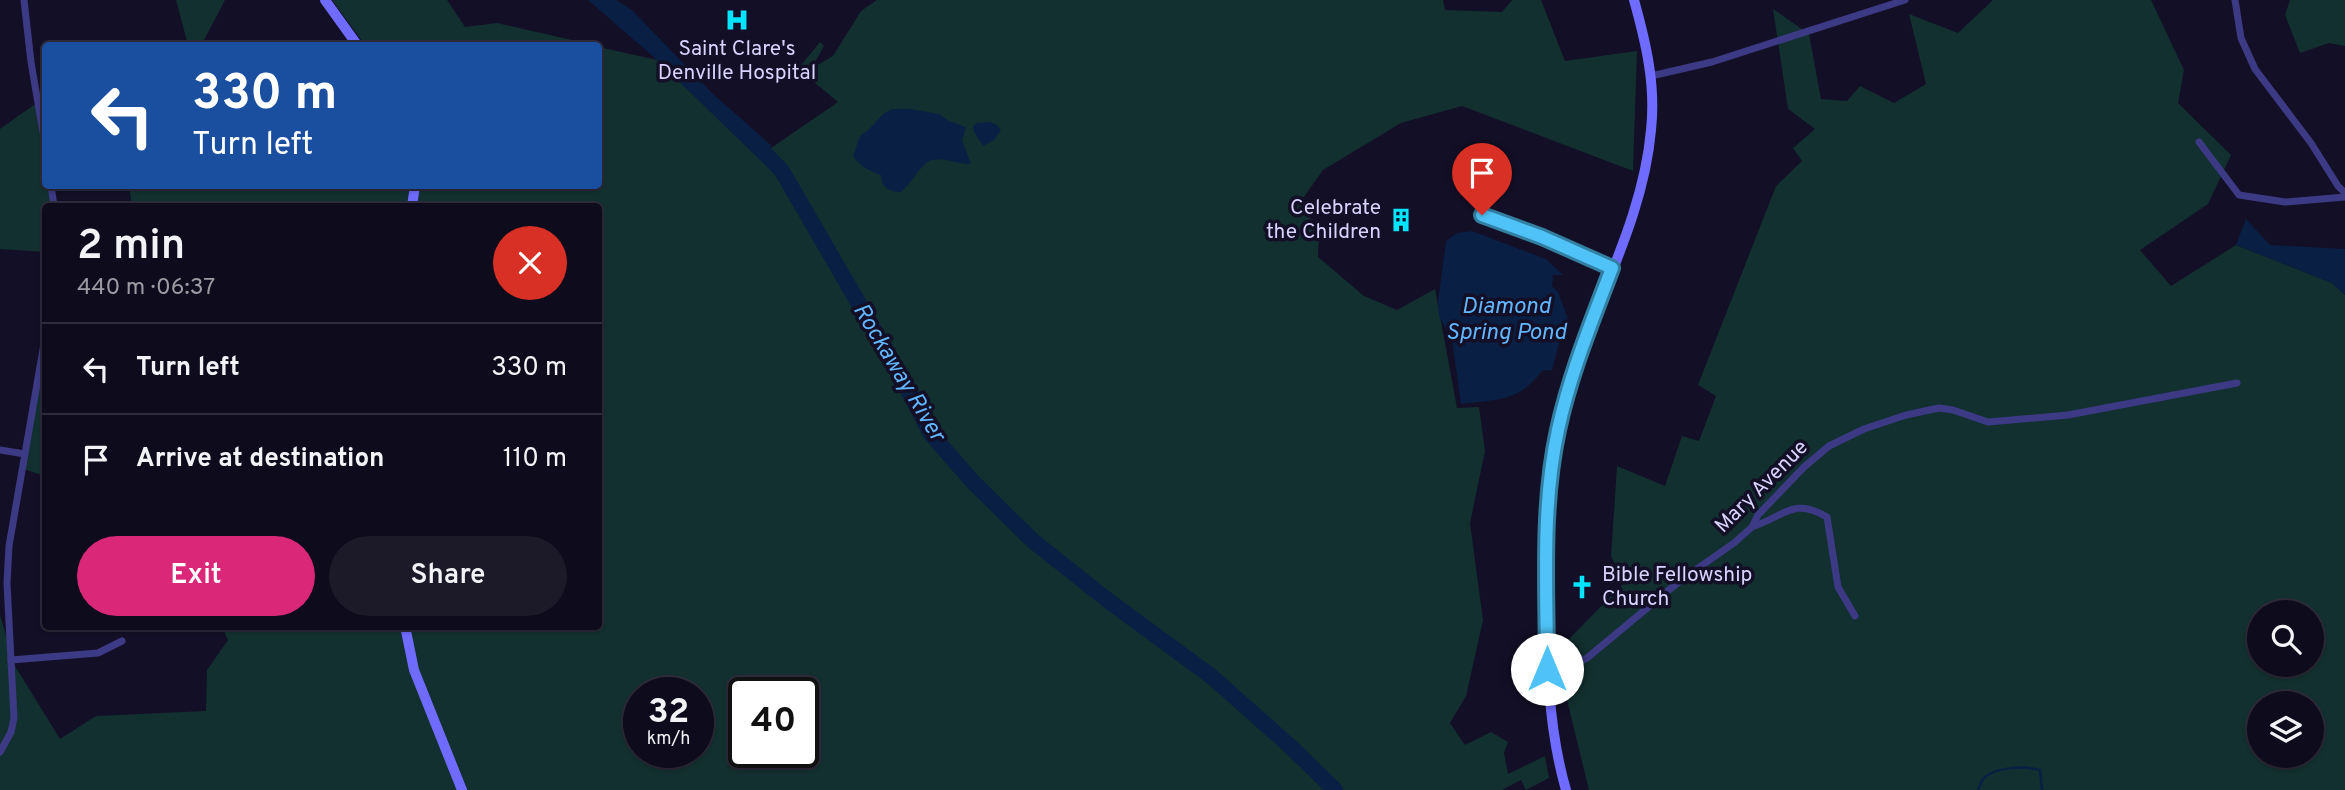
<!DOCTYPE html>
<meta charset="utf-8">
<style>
body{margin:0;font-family:Overpass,sans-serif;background:#1c1929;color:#f1f3f6;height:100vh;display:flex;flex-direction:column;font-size:26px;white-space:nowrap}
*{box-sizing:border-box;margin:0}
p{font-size:23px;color:#9b9ba3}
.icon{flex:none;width:38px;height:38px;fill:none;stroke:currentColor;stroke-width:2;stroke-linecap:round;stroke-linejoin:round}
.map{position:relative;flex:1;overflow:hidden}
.sheet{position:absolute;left:42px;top:203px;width:560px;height:427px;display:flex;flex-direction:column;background:#0e0b1c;border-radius:7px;box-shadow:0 2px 5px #0004,0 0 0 2px #2e2b3b}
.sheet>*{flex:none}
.hud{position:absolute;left:42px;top:42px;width:560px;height:147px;border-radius:7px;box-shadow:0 2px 5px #0004,0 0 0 2px #2e2b3b;background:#1a4fa0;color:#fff;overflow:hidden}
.buttons{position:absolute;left:2247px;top:600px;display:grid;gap:14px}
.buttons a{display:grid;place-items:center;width:77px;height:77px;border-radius:50%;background:#0e0b1c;box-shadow:0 2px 5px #0004,0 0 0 2px #2e2b3b;font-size:35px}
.speed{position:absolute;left:623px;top:677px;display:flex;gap:14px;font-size:35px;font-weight:700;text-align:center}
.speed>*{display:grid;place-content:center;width:91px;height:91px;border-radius:50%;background:#0e0b1c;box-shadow:0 2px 5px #0004,0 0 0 2px #2e2b3b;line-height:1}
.speed small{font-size:18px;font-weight:400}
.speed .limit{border:4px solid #111;border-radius:10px;background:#fff;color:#111}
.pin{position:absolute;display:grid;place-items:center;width:60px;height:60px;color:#fff;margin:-72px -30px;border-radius:50% 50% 50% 0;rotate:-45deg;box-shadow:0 0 7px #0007}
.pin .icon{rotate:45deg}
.me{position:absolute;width:77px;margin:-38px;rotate:0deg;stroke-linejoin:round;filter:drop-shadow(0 0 5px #0008)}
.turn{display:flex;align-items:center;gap:24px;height:147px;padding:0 35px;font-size:32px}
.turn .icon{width:91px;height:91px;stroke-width:2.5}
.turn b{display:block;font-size:49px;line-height:60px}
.round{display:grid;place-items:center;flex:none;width:74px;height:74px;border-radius:37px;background:#1c1929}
.head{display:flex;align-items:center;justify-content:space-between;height:119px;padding:0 35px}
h1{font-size:42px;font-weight:600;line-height:52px}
.primary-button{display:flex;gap:14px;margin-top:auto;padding:14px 35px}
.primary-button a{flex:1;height:80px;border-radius:42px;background:#db2777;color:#fff;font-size:28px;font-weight:600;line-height:80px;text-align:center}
.primary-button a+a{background:#1c1929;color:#f1f3f6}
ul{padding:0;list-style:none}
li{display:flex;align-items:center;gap:21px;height:91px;padding:0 35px;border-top:2px solid #2e2b3b}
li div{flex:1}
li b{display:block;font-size:26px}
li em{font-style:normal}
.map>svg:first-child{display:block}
.green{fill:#12302f;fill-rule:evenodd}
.water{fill:#0a1f44}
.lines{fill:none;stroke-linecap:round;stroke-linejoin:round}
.stream{stroke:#0a1f44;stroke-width:2.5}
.river{stroke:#0a1f44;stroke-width:16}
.street{stroke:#3d3a85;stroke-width:7}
.secondary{stroke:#6f6bff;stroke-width:10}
.route-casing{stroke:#337fa1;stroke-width:18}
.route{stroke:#4fc3f7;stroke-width:12}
.labels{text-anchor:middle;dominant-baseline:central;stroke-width:7;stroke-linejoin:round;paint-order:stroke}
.poi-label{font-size:21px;fill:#d9d4ff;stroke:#130f26}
.street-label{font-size:21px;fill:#d9d4ff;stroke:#130f26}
.water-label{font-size:23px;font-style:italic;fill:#62b6ff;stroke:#130f26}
</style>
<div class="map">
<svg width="2345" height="790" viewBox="0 0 2345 790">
<rect width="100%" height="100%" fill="#130f26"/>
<g class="green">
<path d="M 176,0 L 225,0 L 204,40 L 209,45 L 188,45 Z"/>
<path d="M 332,0 L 447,0 L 465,27 L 497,23 L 594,45 L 365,45 Z"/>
<path d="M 877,0 L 1443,0 L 1445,10 L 1502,12 L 1512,0 L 1541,0 L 1565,61 L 1637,51 L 1633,171 L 1462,106 L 1401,123 L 1323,170 L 1301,201 L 1319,234 L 1318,257 L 1364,296 L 1397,310 L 1435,289 L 1457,408 L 1479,407 L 1485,451 L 1470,523 L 1483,620 L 1466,696 L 1450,723 L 1465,745 L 1491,732 L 1508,742 L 1504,753 L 1508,774 L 1545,756 L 1549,778 L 1526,790 L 1521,780 L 1502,790 L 0,790 L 0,615 L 15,666 L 60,739 L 96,716 L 206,711 L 207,670 L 228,640 L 222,627 L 598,626 L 598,206 L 132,206 L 129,186 L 598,186 L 599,47 L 657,60 L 758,157 L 838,102 L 798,69 L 820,42 L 824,46 L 811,69 L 833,56 L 861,11 ZM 639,693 L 698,693 L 698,752 L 639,752 ZM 744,693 L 803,693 L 803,752 L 744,752 Z"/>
<path d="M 1993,0 L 2151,0 L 2184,70 L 2178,103 L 2231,155 L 2208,204 L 2140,250 L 2171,286 L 2236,245 L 2332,283 L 2345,295 L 2345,790 L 1589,790 L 1567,700 L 1567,641 L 1626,581 L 1611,557 L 1617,466 L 1665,486 L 1682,436 L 1699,441 L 1716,396 L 1698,385 L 1776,186 L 1802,161 L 1793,148 L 1815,129 L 1788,109 L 1773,9 L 1809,34 L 1821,99 L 1847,101 L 1860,86 L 1894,103 L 1926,84 L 1909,14 L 1958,33 ZM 2259,612 L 2312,612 L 2312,665 L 2259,665 ZM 2259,704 L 2312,704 L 2312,756 L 2259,756 Z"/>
<path d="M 2290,0 L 2345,0 L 2345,46 L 2329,43 L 2300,53 L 2285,15 Z"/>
<path d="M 38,102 L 45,156 L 46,186 L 50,186 L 53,206 L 46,206 L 45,252 L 0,249 L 0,129 Z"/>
<path d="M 45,346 L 45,476 L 20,468 Z"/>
</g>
<g class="water">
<path d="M 588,0 L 616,0 L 632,10 L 712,93 L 772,146 L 758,158 L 657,60 Z"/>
<path d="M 892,109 L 911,109 L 939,114 L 949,121 L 966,127 L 962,141 L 971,164 C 959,165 944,157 932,160 C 922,162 911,184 901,192 C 890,192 881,188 881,175 C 871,172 858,165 853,156 L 860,136 C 873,129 878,115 892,109 Z"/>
<path d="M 990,122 L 997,125 L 1001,130 L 994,140 L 983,146 L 974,132 L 973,126 L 977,123 Z"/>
<path d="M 2246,219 L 2270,245 L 2345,249 L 2345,295 L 2332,283 L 2236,245 Z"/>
<path d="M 1472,231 L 1546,259 L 1563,275 L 1553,275 L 1552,286 L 1558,292 L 1568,319 L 1564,324 L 1552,370 L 1542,371 C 1517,403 1498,399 1461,404 L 1452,340 L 1439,316 L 1438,302 L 1446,241 L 1457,233 Z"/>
</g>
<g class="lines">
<path class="stream" d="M 1978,790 C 1978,789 1982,780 1983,779 C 1996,766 2024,766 2040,770 L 2042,790"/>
<path class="river" d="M 751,139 L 782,171 L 899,373 L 931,434 L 973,482 L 1033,541 L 1110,602 L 1211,676 L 1291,747 L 1335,790"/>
<g class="street">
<path d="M 24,0 L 31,62 L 46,150"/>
<path d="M 2235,0 L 2241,38 L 2255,69 L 2311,143 L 2338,186 L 2345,193"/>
<path d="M 1651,76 L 1712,62 L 1905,0"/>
<path d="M 2199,142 L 2239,195 L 2285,202 L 2345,197"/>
<path d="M 51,186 L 54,206"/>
<path d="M 1482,215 L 1542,237 L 1612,268"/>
<path d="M 0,450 L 25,454"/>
<path d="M 1752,527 C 1785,516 1793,497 1827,517 L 1838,587 L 1855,616"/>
<path d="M 11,660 L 98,653 L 122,641"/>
<path d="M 1547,669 L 1575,664 L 1587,658 L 1681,580 L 1734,543 L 1752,527 L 1758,515 L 1804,467 L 1829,446 L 1864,429 L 1906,415 L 1939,408 L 1953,410 L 1988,422 L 2068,415 L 2237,383"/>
<path d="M 0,752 L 11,732 L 14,718 L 7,583 L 9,546 L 46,332"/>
</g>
<g class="secondary">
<path d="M 325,0 L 358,46"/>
<path d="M 412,206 L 415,186"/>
<path d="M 405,626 L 414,670 L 462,790"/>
<path d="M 1566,790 C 1547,724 1547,659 1547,591 C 1547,527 1548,464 1565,402 C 1589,311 1643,224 1651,130 C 1656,85 1646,43 1634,0"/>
</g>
</g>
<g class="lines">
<g class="route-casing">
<path id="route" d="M 1482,215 L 1542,237 L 1612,268 C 1592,321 1570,374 1558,430 C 1541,508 1547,590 1547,669"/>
</g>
<use href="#route" class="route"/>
</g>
<defs>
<g id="hospital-bare" transform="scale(1.89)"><path d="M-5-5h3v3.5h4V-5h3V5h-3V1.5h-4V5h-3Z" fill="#00e5ff" stroke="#130f26" stroke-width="2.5" paint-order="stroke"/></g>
<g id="building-bare" transform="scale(1.89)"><path d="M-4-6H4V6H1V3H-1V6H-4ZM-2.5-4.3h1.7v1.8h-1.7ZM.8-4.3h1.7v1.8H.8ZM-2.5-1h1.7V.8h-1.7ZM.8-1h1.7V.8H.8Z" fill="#00e5ff" stroke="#130f26" stroke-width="2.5" paint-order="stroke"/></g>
<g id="church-bare" transform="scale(1.89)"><path d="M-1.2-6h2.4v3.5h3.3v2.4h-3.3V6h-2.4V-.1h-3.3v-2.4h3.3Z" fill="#00e5ff" stroke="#130f26" stroke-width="2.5" paint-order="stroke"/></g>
</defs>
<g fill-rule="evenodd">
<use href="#hospital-bare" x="737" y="20"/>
<use href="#building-bare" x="1401" y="220"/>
<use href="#church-bare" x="1582" y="587"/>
</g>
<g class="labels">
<g class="poi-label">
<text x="737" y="49">Saint Clare's<tspan x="737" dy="24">Denville Hospital</tspan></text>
<text x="1381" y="208" text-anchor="end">Celebrate<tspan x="1381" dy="24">the Children</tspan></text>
<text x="1602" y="575" text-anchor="start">Bible Fellowship<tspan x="1602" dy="24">Church</tspan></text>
</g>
<g class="street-label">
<text transform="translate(1762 487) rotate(-45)">Mary Avenue</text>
</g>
<g class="water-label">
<text x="1506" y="307">Diamond<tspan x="1506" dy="26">Spring Pond</tspan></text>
<text transform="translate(898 373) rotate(59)">Rockaway River</text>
</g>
</g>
</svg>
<div class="buttons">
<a><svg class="icon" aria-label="search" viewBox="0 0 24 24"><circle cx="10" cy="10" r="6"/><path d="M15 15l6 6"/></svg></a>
<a><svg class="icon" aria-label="layers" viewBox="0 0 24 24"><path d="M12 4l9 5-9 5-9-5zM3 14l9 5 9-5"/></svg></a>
</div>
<div class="speed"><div>32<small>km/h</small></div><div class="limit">40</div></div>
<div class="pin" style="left:1482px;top:215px;background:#d93025"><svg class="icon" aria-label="arrive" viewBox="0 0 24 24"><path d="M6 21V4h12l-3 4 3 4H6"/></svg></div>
<svg class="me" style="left:1547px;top:669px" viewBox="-20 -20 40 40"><circle r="19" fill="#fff"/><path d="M0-13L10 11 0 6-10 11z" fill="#4fc3f7"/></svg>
<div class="hud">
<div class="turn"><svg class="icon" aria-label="left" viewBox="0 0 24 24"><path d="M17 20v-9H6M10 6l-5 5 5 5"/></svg><div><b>330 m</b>Turn left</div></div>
</div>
<section class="sheet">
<div class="head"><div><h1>2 min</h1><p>440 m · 06:37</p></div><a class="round" style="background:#d93025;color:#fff"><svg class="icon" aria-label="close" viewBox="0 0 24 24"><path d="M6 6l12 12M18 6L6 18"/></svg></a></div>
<ul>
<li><svg class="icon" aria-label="left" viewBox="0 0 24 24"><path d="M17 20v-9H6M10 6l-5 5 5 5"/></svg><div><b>Turn left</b></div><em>330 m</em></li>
<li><svg class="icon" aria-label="arrive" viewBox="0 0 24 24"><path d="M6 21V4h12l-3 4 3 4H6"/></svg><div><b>Arrive at destination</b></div><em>110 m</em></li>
</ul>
<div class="primary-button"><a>Exit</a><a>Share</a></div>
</section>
</div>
